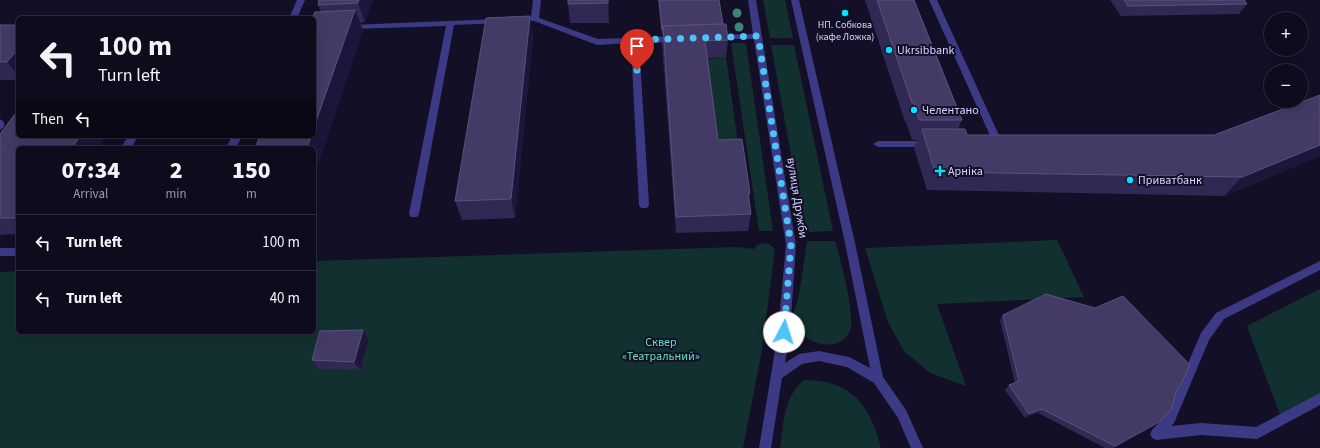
<!DOCTYPE html>
<meta charset="utf-8">
<style>
body{margin:0;font-family:"Source Sans 3",sans-serif;background:#1c1929;color:#f1f3f6;height:100vh;display:flex;flex-direction:column;font-size:15px;white-space:nowrap}
*{box-sizing:border-box;margin:0}
p{font-size:13px;color:#9b9ba3}
.icon{flex:none;width:22px;height:22px;fill:none;stroke:currentColor;stroke-width:2;stroke-linecap:round;stroke-linejoin:round}
.map{position:relative;flex:1;overflow:hidden}
.side{position:absolute;left:16px;top:146px;width:300px;height:188px;display:flex;flex-direction:column;background:#0e0b1c;border-radius:6px;box-shadow:0 4px 16px #0002,0 0 0 1px #2e2b3b}
.side>*{flex:none}
.guide{position:absolute;left:16px;top:16px;width:300px;height:122px;border-radius:6px;box-shadow:0 4px 16px #0002,0 0 0 1px #2e2b3b;background:#0e0b1c;color:#f1f3f6;overflow:hidden}
.tools{position:absolute;left:1264px;top:12px;display:grid;gap:8px}
.tools a{display:grid;place-items:center;width:44px;height:44px;border-radius:50%;background:#0e0b1c;box-shadow:0 4px 16px #0002,0 0 0 1px #2e2b3b;font-size:20px}
.pin{position:absolute;display:grid;place-items:center;width:34px;height:34px;color:#fff;margin:-41px -17px;border-radius:50% 50% 50% 0;rotate:-45deg;box-shadow:0 0 4px #0007}
.pin .icon{rotate:45deg}
.me{position:absolute;width:44px;margin:-22px;rotate:5deg;stroke-linejoin:round;filter:drop-shadow(0 0 3px #0008)}
.turn{display:flex;align-items:center;gap:14px;height:84px;padding:0 16px;font-size:18px}
.turn .icon{width:52px;height:52px;stroke-width:2.5}
.turn b{display:block;font-size:28px;line-height:34px}
.then{display:flex;align-items:center;height:38px;padding:0 16px;background:#0003;gap:8px;font-size:15px}
.eta{display:flex;justify-content:space-evenly;align-items:center;height:68px;text-align:center}
.eta b{font-size:24px;font-weight:800;line-height:28px}
ul{padding:0;list-style:none}
li{display:flex;align-items:center;gap:12px;height:56px;padding:0 16px;border-top:1px solid #2e2b3b}
li div{flex:1}
li b{display:block;font-size:15px}
li em{font-style:normal}
.map>svg:first-child{display:block}
.green{fill:#12302f}
.lines{fill:none;stroke-linecap:round;stroke-linejoin:round}
.minor{fill:#3d3a85;fill-rule:evenodd}
.tree{fill:#3d827b}
.wall{fill:#312854}
.shaded-wall{fill:#1d163a}
.building{fill:#433a66;stroke:#5a527e}
.route{stroke:#4fc3f7;stroke-width:7;stroke-dasharray:0 12.6}
.poi-dot{fill:#00e5ff;stroke:#130f26;stroke-width:1.5}
.labels{text-anchor:middle;dominant-baseline:central;stroke-width:4;stroke-linejoin:round;paint-order:stroke}
.far-poi-label{font-size:10px;fill:#d9d4ff;stroke:#130f26}
.poi-label{font-size:12px;fill:#d9d4ff;stroke:#130f26;text-anchor:start}
.street-label{font-size:12px;fill:#d9d4ff;stroke:#130f26}
.park-label{font-size:12px;fill:#5fe0c0;stroke:#130f26}
</style>
<div class="map">
<svg width="1320" height="448" viewBox="0 0 1320 448">
<rect width="100%" height="100%" fill="#130f26"/>
<g class="green">
<path d="M 763,0 L 785,0 L 793,38 L 770,38 Z"/>
<path d="M 731,43 L 746,43 L 773,231 L 759,231 Z"/>
<path d="M 771,45 L 794,45 L 833,231 L 805,232 Z"/>
<path d="M 726,57 L 740,157 L 717,157 L 704,59 Z"/>
<path d="M 1057,240 L 1084,297 L 937,304 L 966,386 L 930,373 L 904,351 L 888,322 L 865,248 Z"/>
<path d="M 807,241 L 835,241 C 840,257 856,317 850,331 C 839,356 798,343 793,319 C 792,313 797,305 798,299 C 802,279 804,260 807,241 Z"/>
<path d="M 763,243 L 769,244 L 775,249 L 762,350 L 743,448 L 0,448 L 0,272 L 18,271 L 18,332 L 314,332 L 314,261 L 737,247 L 754,249 L 757,245 Z"/>
<path d="M 1320,289 L 1320,397 L 1282,420 L 1247,326 Z"/>
<path d="M 804,380 C 851,380 870,404 881,448 L 780,448 C 784,422 783,398 804,380 Z"/>
</g>
<g class="lines">
<g class="minor">
<path d="M 297,0 L 305,0 L 297,18 L 289,18 Z"/>
<path d="M 533,0 L 541,0 L 539,18 L 598,39 L 676,36 L 680,39 L 676,42 L 639,43 L 649,205 L 647,208 L 641,208 L 639,205 L 631,43 L 597,45 L 534,21 L 515,22 L 515,18 L 531,17 Z"/>
<path d="M 748,0 L 756,0 L 796,245 L 790,332 L 785,363 L 799,354 L 819,351 L 849,357 L 870,368 L 845,243 L 791,0 L 799,0 L 855,243 L 883,377 L 906,410 L 923,448 L 911,448 L 898,418 L 874,383 L 847,367 L 819,361 L 802,364 L 782,378 L 771,448 L 759,448 L 778,332 L 786,245 L 754,39 L 714,39 L 710,37 L 714,35 L 753,34 Z"/>
<path d="M 929,0 L 937,0 L 1003,144 L 1001,146 L 996,147 L 991,144 L 993,142 Z"/>
<path d="M 498,19 L 502,21 L 501,23 L 454,25 L 419,214 L 417,217 L 411,217 L 409,214 L 446,26 L 350,29 L 346,27 L 350,25 Z"/>
<path d="M 0,119 L 4,122 L 4,127 L 0,130 Z"/>
<path d="M 128,136 L 138,136 L 131,148 L 121,148 Z"/>
<path d="M 232,136 L 242,136 L 236,148 L 226,148 Z"/>
<path d="M 878,141 L 928,141 L 933,144 L 928,147 L 878,147 L 873,144 Z"/>
<rect x="0" y="248" width="18" height="8"/>
<path d="M 1320,261 L 1320,270 L 1224,319 L 1209,340 L 1174,423 L 1171,426 L 1201,423 L 1256,427 L 1320,393 L 1320,405 L 1257,439 L 1201,435 L 1156,440 L 1152,438 L 1150,434 L 1152,430 L 1166,415 L 1201,333 L 1216,313 Z"/>
</g>
</g>
<g class="tree">
<circle cx="737" cy="13" r="4.5"/>
<circle cx="739" cy="27" r="4.5"/>
</g>
<g class="wall">
<path d="M 319,0 L 373,0 L 365,22 L 360,23 L 363,30 L 314,177 L 314,148 L 321,11 L 318,5 Z"/>
<path d="M 609,0 L 609,23 L 570,23 L 568,4 Z"/>
<path d="M 658,0 L 719,0 L 723,24 L 728,40 L 726,57 L 708,58 L 718,140 L 750,193 L 749,201 L 751,214 L 748,231 L 676,233 L 662,44 L 663,35 L 662,35 Z"/>
<path d="M 865,0 L 914,0 L 962,120 L 958,129 L 967,135 L 1320,156 L 1224,196 L 927,190 L 914,148 L 918,140 L 912,140 L 906,122 L 905,122 Z"/>
<path d="M 1110,0 L 1244,0 L 1247,4 L 1239,14 L 1121,16 Z"/>
<rect x="0" y="25" width="18" height="55"/>
<path d="M 533,36 L 515,218 L 462,220 L 455,201 Z"/>
<path d="M 0,134 L 18,148 L 18,234 L 0,235 Z"/>
<path d="M 1003,315 L 1176,390 L 1154,426 L 1114,448 L 1105,448 L 1038,413 L 1025,418 L 1005,390 L 1009,385 L 1015,383 L 1000,320 Z"/>
<path d="M 363,330 L 369,339 L 360,370 L 319,369 L 312,360 Z"/>
</g>
<g class="shaded-wall">
<path d="M 359,0 L 373,0 L 365,22 L 358,3 Z"/>
<path d="M 608,0 L 609,0 L 609,23 L 608,3 Z"/>
<path d="M 355,10 L 363,30 L 314,177 L 314,148 L 307,148 L 311,136 L 314,136 L 314,127 Z"/>
<path d="M 530,16 L 533,36 L 515,218 L 511,199 Z"/>
<path d="M 18,49 L 18,75 L 7,62 Z"/>
<path d="M 80,136 L 106,136 L 98,148 L 72,148 Z"/>
<path d="M 1320,145 L 1320,156 L 1224,196 L 1242,177 Z"/>
<path d="M 363,330 L 369,339 L 360,370 L 354,362 Z"/>
<path d="M 1042,409 L 1038,413 L 1025,418 L 1029,414 Z"/>
<path d="M 1159,422 L 1154,426 L 1114,448 L 1113,448 Z"/>
</g>
<g class="building">
<path d="M 319,0 L 359,0 L 358,3 L 318,5 Z"/>
<path d="M 568,0 L 608,0 L 608,3 L 568,4 Z"/>
<path d="M 659,0 L 719,0 L 723,24 L 663,26 L 663,30 L 662,30 Z"/>
<path d="M 877,0 L 914,0 L 962,120 L 919,120 L 914,103 L 912,103 Z"/>
<path d="M 1124,0 L 1244,0 L 1247,4 L 1128,6 Z"/>
<path d="M 355,10 L 314,127 L 314,18 L 312,18 L 315,12 Z"/>
<path d="M 530,16 L 511,199 L 455,201 L 486,18 Z"/>
<path d="M 726,24 L 728,40 L 705,41 L 718,140 L 742,139 L 750,193 L 748,193 L 751,214 L 676,217 L 663,26 Z"/>
<path d="M 0,25 L 18,25 L 18,49 L 7,62 L 0,62 Z"/>
<path d="M 1320,95 L 1320,145 L 1242,177 L 935,172 L 922,129 L 965,129 L 967,135 L 1214,135 Z"/>
<path d="M 18,110 L 18,136 L 80,136 L 72,148 L 18,148 L 18,218 L 0,218 L 0,134 Z"/>
<path d="M 260,136 L 311,136 L 307,148 L 255,148 Z"/>
<path d="M 1046,294 L 1095,308 L 1123,296 L 1190,365 L 1180,387 L 1177,389 L 1171,410 L 1159,422 L 1115,446 L 1042,409 L 1029,414 L 1009,385 L 1019,381 L 1003,315 Z"/>
<path d="M 363,330 L 354,362 L 312,360 L 320,331 Z"/>
</g>
<g class="lines">
<path class="route" d="M 637,70 L 635,40 L 758,36 L 791,245 L 784,332"/>
</g>
<g class="poi-dot">
<circle cx="845" cy="13" r="4"/>
<circle cx="889" cy="50" r="4"/>
<circle cx="914" cy="110" r="4"/>
<path d="M938 165h4v4h4v4h-4v4h-4v-4h-4v-4h4z"/>
<circle cx="1130" cy="180" r="4"/>
</g>
<g class="labels">
<g class="far-poi-label">
<text x="845" y="25">НП. Собкова<tspan x="845" dy="12">(кафе Ложка)</tspan></text>
</g>
<g class="poi-label">
<text x="897" y="50">Ukrsibbank</text>
<text x="922" y="110">Челентано</text>
<text x="948" y="171">Арніка</text>
<text x="1138" y="180">Приватбанк</text>
</g>
<g class="street-label">
<text transform="translate(797 198) rotate(81)">вулиця Дружби</text>
</g>
<g class="park-label">
<text x="661" y="342">Сквер<tspan x="661" dy="14">«Театральний»</tspan></text>
</g>
</g>
</svg>
<div class="tools">
<a>+</a>
<a>−</a>
</div>
<div class="pin" style="left:637px;top:70px;background:#d93025"><svg class="icon" aria-label="arrive" viewBox="0 0 24 24"><path d="M6 21V4h12l-3 4 3 4H6"/></svg></div>
<svg class="me" style="left:784px;top:332px" viewBox="-20 -20 40 40"><circle r="19" fill="#fff"/><path d="M0-13L10 11 0 6-10 11z" fill="#4fc3f7"/></svg>
<div class="guide">
<div class="turn"><svg class="icon" aria-label="left" viewBox="0 0 24 24"><path d="M17 20v-9H6M10 6l-5 5 5 5"/></svg><div><b>100 m</b>Turn left</div></div>
<div class="then">Then<svg class="icon" aria-label="left" viewBox="0 0 24 24"><path d="M17 20v-9H6M10 6l-5 5 5 5"/></svg></div>
</div>
<section class="side">
<div class="eta">
<div><b>07:34</b><p>Arrival</p></div>
<div><b>2</b><p>min</p></div>
<div><b>150</b><p>m</p></div>
</div>
<ul>
<li><svg class="icon" aria-label="left" viewBox="0 0 24 24"><path d="M17 20v-9H6M10 6l-5 5 5 5"/></svg><div><b>Turn left</b></div><em>100 m</em></li>
<li><svg class="icon" aria-label="left" viewBox="0 0 24 24"><path d="M17 20v-9H6M10 6l-5 5 5 5"/></svg><div><b>Turn left</b></div><em>40 m</em></li>
</ul>
</section>
</div>
